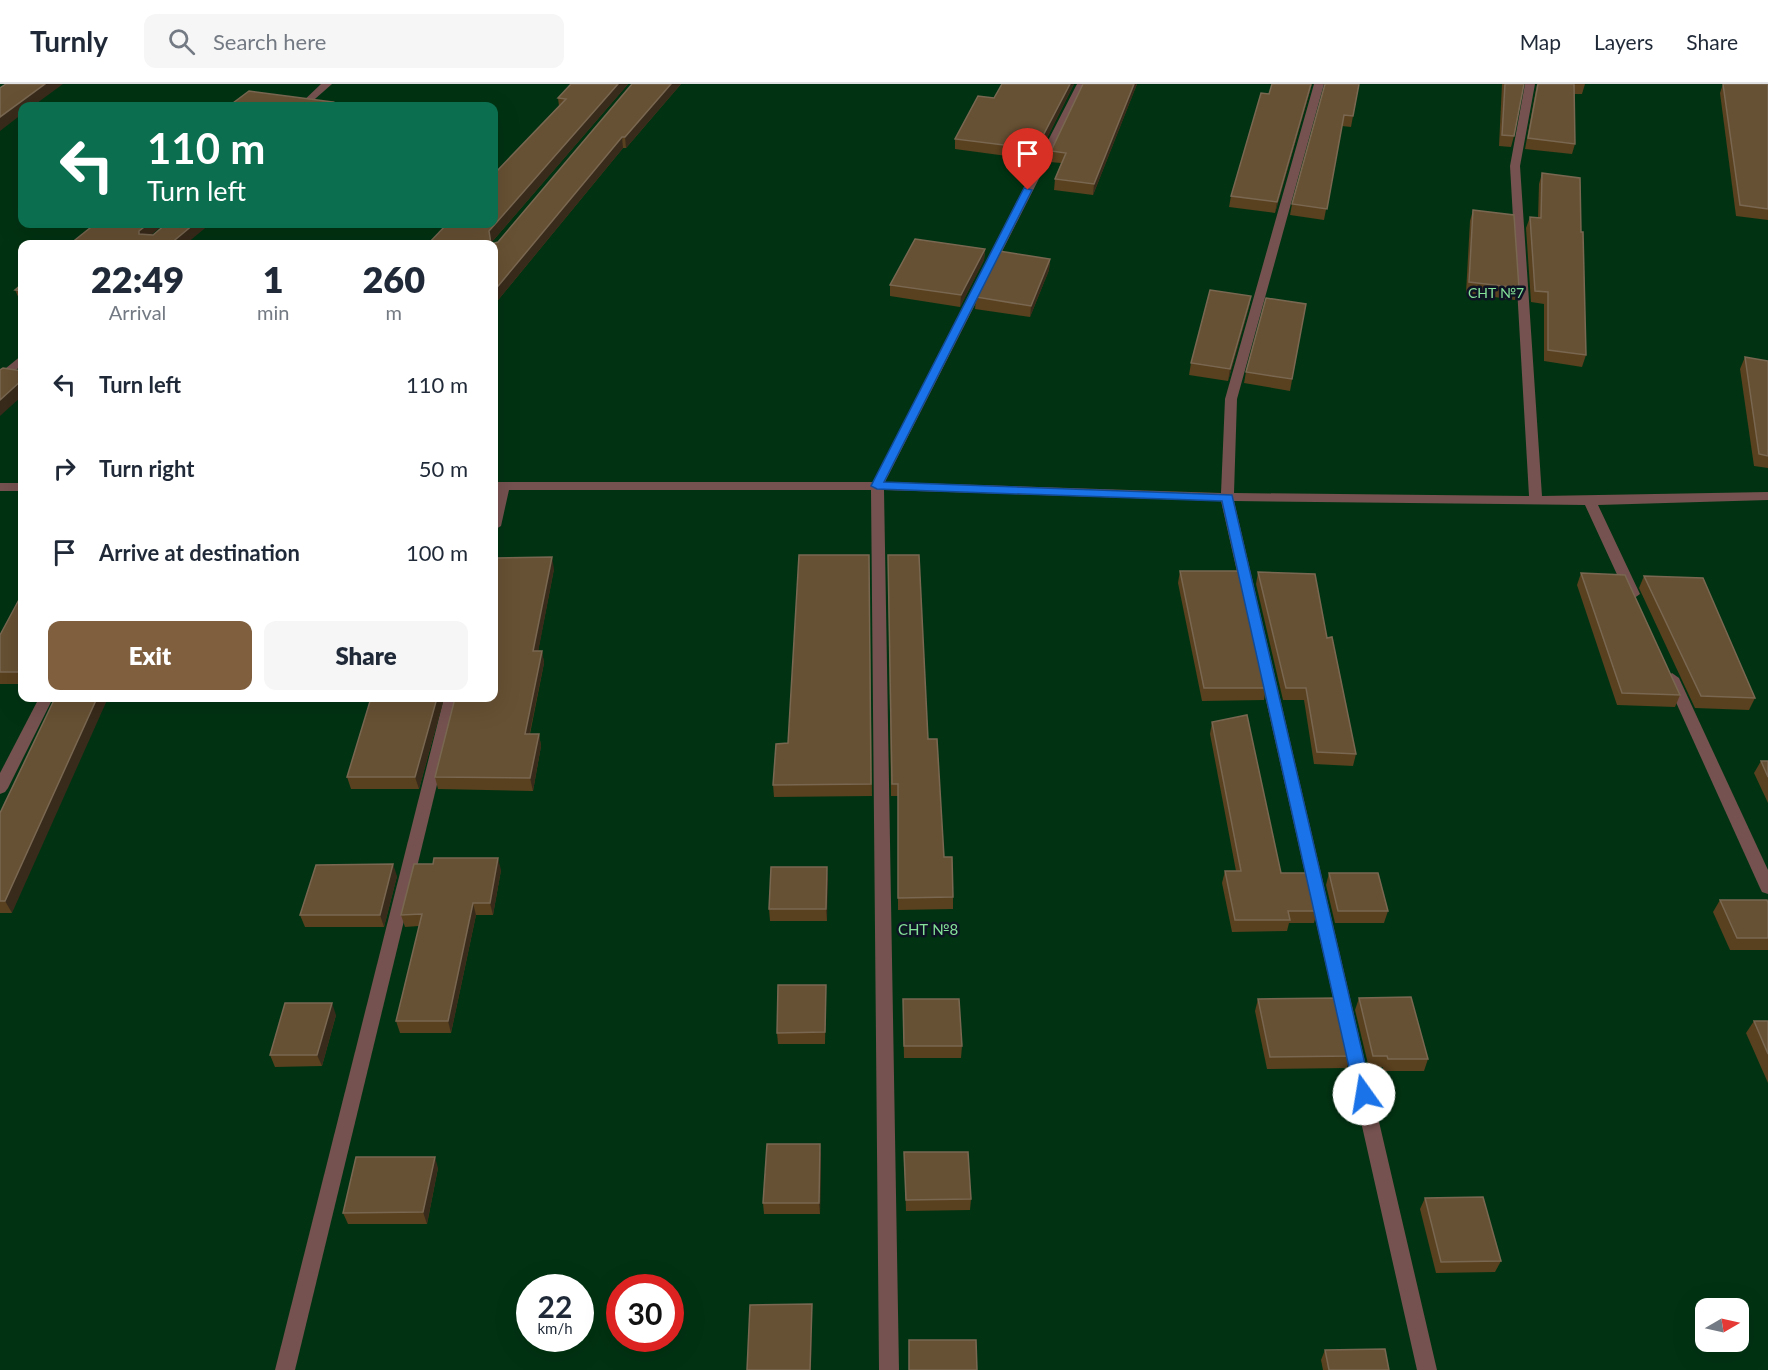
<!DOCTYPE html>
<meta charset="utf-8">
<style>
body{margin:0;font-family:Lato,sans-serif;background:#f6f6f7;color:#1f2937;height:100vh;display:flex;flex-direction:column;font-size:22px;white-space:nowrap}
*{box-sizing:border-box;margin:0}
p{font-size:20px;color:#747a83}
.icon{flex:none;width:33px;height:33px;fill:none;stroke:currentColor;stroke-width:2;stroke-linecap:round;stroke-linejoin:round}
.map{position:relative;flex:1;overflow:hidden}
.sheet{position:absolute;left:18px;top:156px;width:480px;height:462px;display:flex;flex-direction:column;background:#fff;border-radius:12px;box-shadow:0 6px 24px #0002}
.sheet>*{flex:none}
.hud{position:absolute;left:18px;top:18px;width:480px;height:126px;border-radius:12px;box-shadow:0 6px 24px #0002;background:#0b6e4f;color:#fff;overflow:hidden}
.needle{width:39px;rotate:81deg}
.controls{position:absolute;left:1695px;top:1214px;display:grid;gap:12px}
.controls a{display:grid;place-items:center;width:54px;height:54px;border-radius:12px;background:#fff;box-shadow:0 6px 24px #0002;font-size:30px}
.speed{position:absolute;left:516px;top:1190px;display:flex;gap:12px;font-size:30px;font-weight:700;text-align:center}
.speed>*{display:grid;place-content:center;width:78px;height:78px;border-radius:50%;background:#fff;box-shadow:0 6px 24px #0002;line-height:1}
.speed small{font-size:15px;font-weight:400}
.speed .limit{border:9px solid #d22;background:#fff;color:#111}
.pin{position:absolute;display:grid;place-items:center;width:51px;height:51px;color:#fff;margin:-62px -26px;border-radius:50% 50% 50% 0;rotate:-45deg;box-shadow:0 0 6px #0007}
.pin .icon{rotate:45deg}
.me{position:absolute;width:66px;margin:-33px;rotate:347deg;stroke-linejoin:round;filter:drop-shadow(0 0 4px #0008)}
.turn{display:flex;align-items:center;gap:21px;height:126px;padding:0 30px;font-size:27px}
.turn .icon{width:78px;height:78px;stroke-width:2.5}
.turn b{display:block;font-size:42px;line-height:51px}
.eta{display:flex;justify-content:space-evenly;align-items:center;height:102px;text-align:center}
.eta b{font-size:36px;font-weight:800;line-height:42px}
.action{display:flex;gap:12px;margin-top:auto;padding:12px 30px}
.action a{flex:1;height:69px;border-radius:12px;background:#805f3f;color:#fff;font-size:24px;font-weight:800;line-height:69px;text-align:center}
.action a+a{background:#f6f6f7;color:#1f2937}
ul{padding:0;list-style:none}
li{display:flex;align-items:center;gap:18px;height:84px;padding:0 30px}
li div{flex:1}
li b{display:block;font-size:22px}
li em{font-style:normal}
header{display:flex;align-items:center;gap:36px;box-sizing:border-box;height:84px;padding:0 30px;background:#fff;border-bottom:2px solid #e0e1e3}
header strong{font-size:28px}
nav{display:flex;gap:33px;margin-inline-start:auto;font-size:21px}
.search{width:420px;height:54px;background:#f6f6f7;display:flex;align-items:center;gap:15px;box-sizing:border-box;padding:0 21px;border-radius:12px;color:#747a83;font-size:22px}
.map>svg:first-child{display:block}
.green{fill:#013312;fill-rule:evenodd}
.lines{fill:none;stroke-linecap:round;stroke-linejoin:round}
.street{fill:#75524f;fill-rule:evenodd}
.wall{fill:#59401e}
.shaded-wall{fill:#392b1b}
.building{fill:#675134;stroke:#796751;stroke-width:1.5}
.route{fill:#1a73e8;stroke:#114b97;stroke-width:1.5}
.labels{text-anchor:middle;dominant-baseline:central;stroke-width:5;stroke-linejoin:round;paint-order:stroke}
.far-park-label{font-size:14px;fill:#85e299;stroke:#0e1424}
.park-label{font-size:15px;fill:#85e299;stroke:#0e1424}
</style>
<header>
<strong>Turnly</strong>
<div class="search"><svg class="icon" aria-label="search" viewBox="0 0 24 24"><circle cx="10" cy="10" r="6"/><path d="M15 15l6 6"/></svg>Search here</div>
<nav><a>Map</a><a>Layers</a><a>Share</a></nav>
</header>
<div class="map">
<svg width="1768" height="1286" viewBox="0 0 1768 1286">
<rect width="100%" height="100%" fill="#171d2e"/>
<path class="green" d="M 0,0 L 1768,0 L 1768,1286 L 0,1286 ZM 22,22 L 494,22 L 494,140 L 22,140 ZM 22,160 L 494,160 L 494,614 L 22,614 ZM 530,1203 L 580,1203 L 580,1254 L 530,1254 ZM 620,1203 L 670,1203 L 670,1254 L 620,1254 ZM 1706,1224 L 1738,1224 L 1738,1257 L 1706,1257 Z"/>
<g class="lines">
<g class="street">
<path d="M 321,0 L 332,0 L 307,22 L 298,22 Z"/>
<path d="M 1077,0 L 1087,0 L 885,398 L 1221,409 L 1225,315 L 1314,0 L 1324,0 L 1237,315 L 1234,409 L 1529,412 L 1510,82 L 1525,0 L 1535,0 L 1520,82 L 1542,412 L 1768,408 L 1768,416 L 1598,421 L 1640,510 L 1633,515 L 1626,510 L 1585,421 L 1234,417 L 1437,1286 L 1417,1286 L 1221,417 L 884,406 L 899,1286 L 879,1286 L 871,406 L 509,406 L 501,442 L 494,446 L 494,398 L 873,398 Z"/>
<path d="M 22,271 L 22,281 L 0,299 L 0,289 Z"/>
<rect x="0" y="399" width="22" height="8"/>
<path d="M 1672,589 L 1679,594 L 1768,786 L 1768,810 L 1762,808 L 1760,804 L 1665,594 Z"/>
<path d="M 39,614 L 53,614 L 8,704 L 5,708 L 0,710 L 0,689 Z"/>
<path d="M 444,614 L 458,614 L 295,1286 L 275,1286 Z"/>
</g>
</g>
<g class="wall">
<path d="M 571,0 L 628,0 L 491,159 L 491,160 L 498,158 L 632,0 L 681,0 L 626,64 L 623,64 L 494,221 L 494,160 L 428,160 L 559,22 L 558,14 Z"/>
<path d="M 1074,0 L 1036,76 L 955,65 L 955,55 L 994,14 Z"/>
<path d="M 1083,0 L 1137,0 L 1093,111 L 1054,106 L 1055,95 L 1061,79 L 1050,78 L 1051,67 Z"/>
<path d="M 1312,0 L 1275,129 L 1229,123 L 1231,112 L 1269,10 Z"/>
<path d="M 1359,0 L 1351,43 L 1342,42 L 1324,136 L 1290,131 L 1292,120 Z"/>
<path d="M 1502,0 L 1524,0 L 1514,52 L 1511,63 L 1499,62 Z"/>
<path d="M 1537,0 L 1585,0 L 1582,10 L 1574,10 L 1575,60 L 1572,70 L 1525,65 Z"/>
<path d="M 1723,0 L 1768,0 L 1768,136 L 1736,132 L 1720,9 Z"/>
<path d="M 1542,89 L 1581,148 L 1586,271 L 1582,283 L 1544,277 L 1544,220 L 1531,218 L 1526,144 L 1530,133 L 1538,134 L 1539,100 Z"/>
<path d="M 1473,126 L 1519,204 L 1515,216 L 1466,209 L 1470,137 Z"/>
<path d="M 985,165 L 984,176 L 960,223 L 890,212 L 890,201 Z"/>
<path d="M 1050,175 L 1049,186 L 1030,233 L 975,225 L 976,213 Z"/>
<path d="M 22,200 L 22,217 L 20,217 L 15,206 Z"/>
<path d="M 1251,212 L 1249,223 L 1228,297 L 1189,291 L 1191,279 Z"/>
<path d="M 1306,220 L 1290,307 L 1244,299 L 1246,288 Z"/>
<path d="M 1745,273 L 1768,277 L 1768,384 L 1754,382 L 1740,285 Z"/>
<path d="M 869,471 L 872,712 L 774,713 L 773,701 L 788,659 Z"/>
<path d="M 888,471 L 928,655 L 944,773 L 953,813 L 953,825 L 898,826 L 898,712 L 891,712 Z"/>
<path d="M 554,485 L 538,567 L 542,567 L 544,579 L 530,650 L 539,650 L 541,662 L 533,707 L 438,705 L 435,693 Z"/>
<path d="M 1180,487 L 1266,604 L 1264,616 L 1202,617 L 1178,499 Z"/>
<path d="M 1258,488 L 1327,554 L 1356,670 L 1353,682 L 1314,680 L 1304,616 L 1283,616 L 1256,500 Z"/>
<path d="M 1581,489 L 1680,611 L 1675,623 L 1617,621 L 1577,501 Z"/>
<path d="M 1644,492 L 1755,614 L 1749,626 L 1695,624 L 1639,504 Z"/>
<path d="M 22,510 L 22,600 L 0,600 L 0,551 Z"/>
<path d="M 444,614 L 419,705 L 351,705 L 347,693 Z"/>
<path d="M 1212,638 L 1281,789 L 1317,827 L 1314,839 L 1289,839 L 1287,847 L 1232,848 L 1222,799 L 1225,787 L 1236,787 L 1210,650 Z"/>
<path d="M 1761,677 L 1768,677 L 1768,719 L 1754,689 Z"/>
<path d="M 0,729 L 12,829 L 0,829 Z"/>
<path d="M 827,783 L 827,837 L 770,837 L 769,825 Z"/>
<path d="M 501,786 L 493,831 L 476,831 L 451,949 L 400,949 L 396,937 L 419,842 L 405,843 L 401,831 Z"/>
<path d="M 1329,789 L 1388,827 L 1384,839 L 1335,839 L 1326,801 Z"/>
<path d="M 397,792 L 384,843 L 305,843 L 300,831 Z"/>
<path d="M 1720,816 L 1768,819 L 1768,866 L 1730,866 L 1713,828 Z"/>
<path d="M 826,913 L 825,960 L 778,960 L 777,949 Z"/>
<path d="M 1359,914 L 1428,975 L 1424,987 L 1383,987 L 1383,983 L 1369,984 L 1355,926 Z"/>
<path d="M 903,915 L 962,962 L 961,974 L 904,974 Z"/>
<path d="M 1258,915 L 1350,972 L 1347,984 L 1267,985 L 1255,927 Z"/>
<path d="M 336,931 L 322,982 L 275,983 L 270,971 Z"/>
<path d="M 1754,937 L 1768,937 L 1768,999 L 1746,949 Z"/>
<path d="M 904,1068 L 971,1115 L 970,1126 L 906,1127 Z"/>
<path d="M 821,1071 L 820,1130 L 764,1130 L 763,1119 Z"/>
<path d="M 438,1084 L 427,1140 L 348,1140 L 343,1129 Z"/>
<path d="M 1425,1114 L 1501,1177 L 1495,1188 L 1436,1189 L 1420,1125 Z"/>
<path d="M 1325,1266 L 1389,1286 L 1323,1286 L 1321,1276 Z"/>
</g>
<g class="shaded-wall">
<path d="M 45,0 L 63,0 L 33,22 L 22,22 L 22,30 L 0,47 L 0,33 Z"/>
<path d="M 618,0 L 628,0 L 491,159 L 491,160 L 489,147 Z"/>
<path d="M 671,0 L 681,0 L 626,64 L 625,53 Z"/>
<path d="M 1070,0 L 1074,0 L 1036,76 L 1036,65 Z"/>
<path d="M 1134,0 L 1137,0 L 1093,111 L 1094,100 Z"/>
<path d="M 1311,0 L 1312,0 L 1275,129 L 1277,118 Z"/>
<path d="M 622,53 L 623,64 L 494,221 L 494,207 Z"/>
<path d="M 148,140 L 164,140 L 143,158 L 139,150 L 139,147 Z"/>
<path d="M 194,140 L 210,140 L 186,160 L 170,160 Z"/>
<path d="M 985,165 L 984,176 L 960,223 L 961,211 Z"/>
<path d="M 1050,175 L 1049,186 L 1030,233 L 1031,222 Z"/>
<path d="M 1251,212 L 1249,223 L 1228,297 L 1230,285 Z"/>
<path d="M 22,296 L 22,312 L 0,332 L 0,316 Z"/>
<path d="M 552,473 L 554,485 L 536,579 L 533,567 Z"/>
<path d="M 542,567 L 544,579 L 527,662 L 525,650 Z"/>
<path d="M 97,614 L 108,614 L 12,829 L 5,817 Z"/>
<path d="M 437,614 L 444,614 L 419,705 L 415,693 Z"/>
<path d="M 539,650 L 541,662 L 533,707 L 530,694 Z"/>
<path d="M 498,774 L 501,786 L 493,831 L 490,819 Z"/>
<path d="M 393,780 L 397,792 L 384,843 L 380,831 Z"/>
<path d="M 827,783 L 828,795 L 827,837 L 826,825 Z"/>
<path d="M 473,819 L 476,831 L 451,949 L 448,937 Z"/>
<path d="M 332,919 L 336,931 L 322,982 L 317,971 Z"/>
<path d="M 820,1060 L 821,1071 L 820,1130 L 819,1119 Z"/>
<path d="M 435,1073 L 438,1084 L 427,1140 L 423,1128 Z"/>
<path d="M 812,1220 L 812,1231 L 811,1286 L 810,1286 Z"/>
</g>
<g class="building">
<path d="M 6,0 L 45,0 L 0,33 L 0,4 Z"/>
<path d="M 571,0 L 618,0 L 489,147 L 491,160 L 498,158 L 632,0 L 671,0 L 625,53 L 622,53 L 494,207 L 494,160 L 428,160 L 447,140 L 494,140 L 494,90 L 566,15 L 558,14 Z"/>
<path d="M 1002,0 L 1070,0 L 1036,65 L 955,55 L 978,12 L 994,14 Z"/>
<path d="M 1083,0 L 1134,0 L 1094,100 L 1055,95 L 1066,69 L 1051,67 Z"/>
<path d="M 1272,0 L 1311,0 L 1277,118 L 1231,112 L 1261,9 L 1269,10 Z"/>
<path d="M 1325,0 L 1359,0 L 1353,32 L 1344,31 L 1327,125 L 1292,120 Z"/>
<path d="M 1505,0 L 1524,0 L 1514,52 L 1502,51 Z"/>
<path d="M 1538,0 L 1574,0 L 1575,60 L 1528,54 Z"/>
<path d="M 1723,0 L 1768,0 L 1768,125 L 1740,121 Z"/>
<path d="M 249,7 L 333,18 L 328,22 L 229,22 Z"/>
<path d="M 1542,89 L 1580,94 L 1581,148 L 1583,148 L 1586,271 L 1548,266 L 1548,208 L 1535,207 L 1530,133 L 1541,134 Z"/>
<path d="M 1473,126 L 1514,131 L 1519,204 L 1469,198 Z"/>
<path d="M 95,140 L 148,140 L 139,147 L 139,150 L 153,151 L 166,140 L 194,140 L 170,160 L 70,160 Z"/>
<path d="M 915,155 L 985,165 L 961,211 L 890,201 Z"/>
<path d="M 999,167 L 1050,175 L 1031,222 L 976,213 Z"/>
<path d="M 22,200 L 22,207 L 15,206 Z"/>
<path d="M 1210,206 L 1251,212 L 1230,285 L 1191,279 Z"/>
<path d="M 1266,214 L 1306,220 L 1292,295 L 1246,288 Z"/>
<path d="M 1745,273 L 1768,277 L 1768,372 L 1759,370 Z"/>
<path d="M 3,284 L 22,287 L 22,296 L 0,316 L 0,286 Z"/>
<path d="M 799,471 L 869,471 L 871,700 L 773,701 L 776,660 L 788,659 Z"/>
<path d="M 888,471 L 919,471 L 928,655 L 937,655 L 944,773 L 952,773 L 953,813 L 898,814 L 898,700 L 892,700 Z"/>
<path d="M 552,473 L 533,567 L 542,567 L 525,650 L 539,650 L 530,694 L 435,693 L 455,614 L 494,614 L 494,474 Z"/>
<path d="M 1180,487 L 1239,487 L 1266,604 L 1204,604 Z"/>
<path d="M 1258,488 L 1315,490 L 1327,554 L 1332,553 L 1356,670 L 1317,668 L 1306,604 L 1286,604 Z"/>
<path d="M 1581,489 L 1625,491 L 1680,611 L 1622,609 Z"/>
<path d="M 1644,492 L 1703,494 L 1755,614 L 1701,612 Z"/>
<path d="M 22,510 L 22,588 L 0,588 L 0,551 Z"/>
<path d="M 55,614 L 97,614 L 5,817 L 0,817 L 0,729 Z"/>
<path d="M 371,614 L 437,614 L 415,693 L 347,693 Z"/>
<path d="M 1247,631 L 1281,789 L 1309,789 L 1317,827 L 1288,827 L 1290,836 L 1235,836 L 1225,787 L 1241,787 L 1212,638 Z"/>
<path d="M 1761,677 L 1768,677 L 1768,693 Z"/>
<path d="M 434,774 L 498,774 L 490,819 L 473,819 L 448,937 L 396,937 L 422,830 L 401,831 L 414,780 L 433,780 Z"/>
<path d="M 393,780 L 380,831 L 300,831 L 316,781 Z"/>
<path d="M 771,783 L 827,783 L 826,825 L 769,825 Z"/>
<path d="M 1329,789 L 1378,789 L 1388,827 L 1338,827 Z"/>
<path d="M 1720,816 L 1767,816 L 1768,819 L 1768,854 L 1737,854 Z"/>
<path d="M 778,901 L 826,901 L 825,948 L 777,949 Z"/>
<path d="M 1411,913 L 1428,975 L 1388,975 L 1387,972 L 1373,972 L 1359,914 Z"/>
<path d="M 1337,914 L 1350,972 L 1270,973 L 1258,915 Z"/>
<path d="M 903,915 L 959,915 L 962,962 L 904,962 Z"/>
<path d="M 285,919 L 332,919 L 317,971 L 270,971 Z"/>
<path d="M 1754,937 L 1768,937 L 1768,970 Z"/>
<path d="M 767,1060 L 820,1060 L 819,1119 L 763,1119 Z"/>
<path d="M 904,1068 L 968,1068 L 971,1115 L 906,1116 Z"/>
<path d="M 356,1073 L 435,1073 L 423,1128 L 343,1129 Z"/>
<path d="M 1483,1113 L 1501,1177 L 1441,1178 L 1425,1114 Z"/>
<path d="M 812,1220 L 810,1286 L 747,1286 L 750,1221 Z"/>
<path d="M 909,1256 L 976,1256 L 977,1286 L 909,1286 Z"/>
<path d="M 1385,1265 L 1389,1286 L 1329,1286 L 1325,1266 Z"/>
</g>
<path class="route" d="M 1024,104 L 1032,106 L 884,398 L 1232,411 L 1372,1010 L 1370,1015 L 1358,1015 L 1355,1010 L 1222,417 L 877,405 L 871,402 Z"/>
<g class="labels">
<g class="far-park-label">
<text x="1496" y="208">СНТ №7</text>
</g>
<g class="park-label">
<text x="928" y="845">СНТ №8</text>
</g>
</g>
</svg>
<div class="controls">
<a><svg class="needle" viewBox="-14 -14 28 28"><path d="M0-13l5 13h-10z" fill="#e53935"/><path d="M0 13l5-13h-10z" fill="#747a83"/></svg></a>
</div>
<div class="speed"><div>22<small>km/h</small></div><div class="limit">30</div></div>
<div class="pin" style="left:1028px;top:106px;background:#d93025"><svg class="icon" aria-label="arrive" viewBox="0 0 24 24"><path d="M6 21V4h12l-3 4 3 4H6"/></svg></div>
<svg class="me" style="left:1364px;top:1010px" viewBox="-20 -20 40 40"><circle r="19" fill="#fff"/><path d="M0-13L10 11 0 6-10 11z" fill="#1a73e8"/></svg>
<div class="hud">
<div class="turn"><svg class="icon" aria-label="left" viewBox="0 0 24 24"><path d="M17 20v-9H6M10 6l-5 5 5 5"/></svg><div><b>110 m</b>Turn left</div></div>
</div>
<section class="sheet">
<div class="eta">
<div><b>22:49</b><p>Arrival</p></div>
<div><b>1</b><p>min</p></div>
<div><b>260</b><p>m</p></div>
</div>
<ul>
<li><svg class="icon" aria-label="left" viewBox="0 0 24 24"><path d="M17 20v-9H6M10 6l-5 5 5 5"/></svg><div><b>Turn left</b></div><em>110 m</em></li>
<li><svg class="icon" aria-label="right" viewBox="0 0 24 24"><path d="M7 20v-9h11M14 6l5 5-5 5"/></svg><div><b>Turn right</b></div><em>50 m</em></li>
<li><svg class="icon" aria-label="arrive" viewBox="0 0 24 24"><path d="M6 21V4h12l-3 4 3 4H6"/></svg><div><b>Arrive at destination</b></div><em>100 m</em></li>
</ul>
<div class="action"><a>Exit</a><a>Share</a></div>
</section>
</div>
